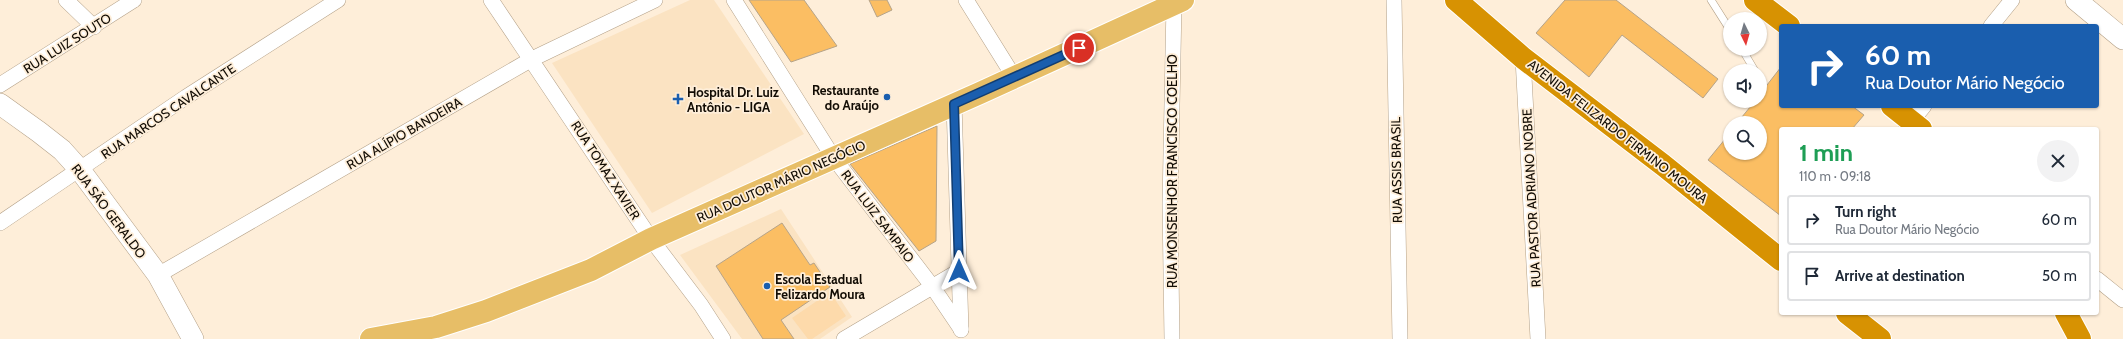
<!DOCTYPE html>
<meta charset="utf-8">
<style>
body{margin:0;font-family:Cabin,sans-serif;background:#f2f2f3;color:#1f2937;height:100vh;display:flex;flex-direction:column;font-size:15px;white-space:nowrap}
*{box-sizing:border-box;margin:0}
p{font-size:13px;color:#747a83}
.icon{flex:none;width:22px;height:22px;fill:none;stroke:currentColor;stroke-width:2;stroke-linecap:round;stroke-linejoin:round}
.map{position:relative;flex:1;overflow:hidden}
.details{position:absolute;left:1779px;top:127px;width:320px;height:188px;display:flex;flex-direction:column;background:#fff;border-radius:4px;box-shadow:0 1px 3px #0004}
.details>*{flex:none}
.banner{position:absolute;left:1779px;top:24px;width:320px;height:84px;border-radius:4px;box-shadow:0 1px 3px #0004;background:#1a5eae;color:#fff;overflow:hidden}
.needle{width:26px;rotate:175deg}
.tools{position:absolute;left:1723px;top:12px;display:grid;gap:8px}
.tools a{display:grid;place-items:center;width:44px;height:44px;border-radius:50%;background:#fff;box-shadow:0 1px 3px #0004;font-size:20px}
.pin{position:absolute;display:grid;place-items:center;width:34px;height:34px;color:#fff;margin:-17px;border:2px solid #fff;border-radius:50%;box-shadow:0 1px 4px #0007}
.me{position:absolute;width:44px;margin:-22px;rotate:0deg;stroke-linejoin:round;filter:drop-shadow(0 0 3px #0008)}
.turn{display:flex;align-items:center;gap:14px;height:84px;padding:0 20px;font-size:18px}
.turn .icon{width:52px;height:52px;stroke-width:2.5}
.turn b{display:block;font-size:28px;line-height:34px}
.round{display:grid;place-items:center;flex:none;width:42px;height:42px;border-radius:21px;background:#f2f2f3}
.head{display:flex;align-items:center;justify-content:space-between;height:68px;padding:0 20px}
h1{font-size:24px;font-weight:700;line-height:30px;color:#1e9e55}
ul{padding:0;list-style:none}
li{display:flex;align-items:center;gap:12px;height:50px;margin:0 8px 6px;padding:0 12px;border:2px solid #e0e1e3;border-radius:4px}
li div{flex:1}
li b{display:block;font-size:15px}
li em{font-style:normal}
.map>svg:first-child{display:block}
.built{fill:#fbe3c2}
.green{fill:#fddaab}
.building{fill:#fbbe63;stroke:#b5a389}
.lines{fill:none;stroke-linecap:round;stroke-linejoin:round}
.lane-casing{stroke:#b4a188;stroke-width:8}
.street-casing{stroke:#b4a188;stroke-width:16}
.secondary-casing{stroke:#b4a188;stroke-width:22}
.primary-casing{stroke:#fff;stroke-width:24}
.highway-casing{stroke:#fff;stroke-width:24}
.lane{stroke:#fff;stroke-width:7}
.street{stroke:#fff;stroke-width:15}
.secondary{stroke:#fff;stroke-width:21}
.primary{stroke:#e7be67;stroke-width:22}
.highway{stroke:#d79202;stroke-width:22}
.route-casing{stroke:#113d71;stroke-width:10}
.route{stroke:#1a5eae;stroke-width:7}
.poi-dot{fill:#1a5eae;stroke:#feeed9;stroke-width:1.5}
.labels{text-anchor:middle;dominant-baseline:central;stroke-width:3.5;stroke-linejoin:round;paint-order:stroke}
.street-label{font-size:13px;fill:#120c04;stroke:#feeed9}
.poi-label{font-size:13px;font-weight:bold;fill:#120c04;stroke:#feeed9;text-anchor:start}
</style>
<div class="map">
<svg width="2123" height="339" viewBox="0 0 2123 339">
<rect width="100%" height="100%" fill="#feeed9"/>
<g class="built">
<path d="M 690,0 L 714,0 L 804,134 L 652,213 L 552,63 Z"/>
<path d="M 781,209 L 852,317 L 820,339 L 742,339 L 680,255 Z"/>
</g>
<path class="green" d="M 830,292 L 846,316 L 812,339 L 808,339 L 792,318 Z"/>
<g class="building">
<path d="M 749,0 L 804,0 L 837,46 L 791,62 Z"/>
<path d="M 869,0 L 887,0 L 892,10 L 877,17 Z"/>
<path d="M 1565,0 L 1616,0 L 1718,79 L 1703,98 L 1622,35 L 1589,77 L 1536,33 Z"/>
<path d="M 1781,67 L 1781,106 L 1852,106 L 1864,115 L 1852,129 L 1781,129 L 1781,216 L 1708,160 L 1730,133 L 1730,153 L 1760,153 L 1760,123 L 1737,123 L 1755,101 L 1760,101 L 1760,94 Z"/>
<path d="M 937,126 L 936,241 L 919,251 L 850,164 Z"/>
<path d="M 782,223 L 810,265 L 814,263 L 830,287 L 781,320 L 794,339 L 763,339 L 716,266 Z"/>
</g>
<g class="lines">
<g class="lane-casing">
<g id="lane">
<path d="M 1711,0 L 1730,30"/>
<path d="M 1742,49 L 1755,71"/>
</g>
</g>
<g class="street-casing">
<g id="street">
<path d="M 66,0 L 94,27"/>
<path d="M 491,0 L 651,239 L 701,305 L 723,339"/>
<path d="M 734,0 L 833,157 L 932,286 L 961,329"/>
<path d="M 966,0 L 1014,77"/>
<path d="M 1394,0 L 1400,339"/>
<path d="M 1991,26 L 2012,0"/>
<path d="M 1523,58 L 1538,339"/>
<path d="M 0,85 L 134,0"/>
<path d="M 954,103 L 961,330"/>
<path d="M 1906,128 L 1924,106"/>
<path d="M 0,223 L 186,97 L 338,0"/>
<path d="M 158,275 L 532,59 L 655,0"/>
<path d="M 2097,279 L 2123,300"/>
<path d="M 844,339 L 959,271"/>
<path d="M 1172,339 L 1170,204 L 1174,4"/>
</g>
</g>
<g class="secondary-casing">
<g id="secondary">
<path d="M 2076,0 L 2123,39"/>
<path d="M 0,104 L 39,132 L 62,150 L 80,170 L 158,275 L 193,339"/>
</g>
</g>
<g class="primary-casing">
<path id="primary" d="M 371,339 L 436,327 L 486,311 L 591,270 L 651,239 L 980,93 L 1183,0"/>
</g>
<g class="highway-casing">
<g id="highway">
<path d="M 1456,0 L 1523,58 L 1663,165 L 1781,260"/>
<path d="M 1755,0 L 1789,26"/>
<path d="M 1892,106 L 1921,129"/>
<path d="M 1847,313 L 1880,339"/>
<path d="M 2066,313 L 2080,339"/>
</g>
</g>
<use href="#lane" class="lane"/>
<use href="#street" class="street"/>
<use href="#secondary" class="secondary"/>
<use href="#primary" class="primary"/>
<use href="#highway" class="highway"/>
</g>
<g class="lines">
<g class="route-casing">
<path id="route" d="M 959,271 L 954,104 L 1079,48"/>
</g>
<use href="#route" class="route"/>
</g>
<g class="poi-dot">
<circle cx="887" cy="97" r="4"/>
<path d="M676 93h4v4h4v4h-4v4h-4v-4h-4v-4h4z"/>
<circle cx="767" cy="286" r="4"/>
</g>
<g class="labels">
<g class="street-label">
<text transform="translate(67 43) rotate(-32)">RUA LUIZ SOUTO</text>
<text transform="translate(168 111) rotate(-34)">RUA MARCOS CAVALCANTE</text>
<text transform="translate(1618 131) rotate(38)">AVENIDA FELIZARDO FIRMINO MOURA</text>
<text transform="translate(404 133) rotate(-30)">RUA ALÍPIO BANDEIRA</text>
<text transform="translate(606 170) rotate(57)">RUA TOMAZ XAVIER</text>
<text transform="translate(1396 170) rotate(-91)">RUA ASSIS BRASIL</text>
<text transform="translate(1172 171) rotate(-90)">RUA MONSENHOR FRANCISCO COELHO</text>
<text transform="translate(781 181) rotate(-24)">RUA DOUTOR MÁRIO NEGÓCIO</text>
<text transform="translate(1531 198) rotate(-93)">RUA PASTOR ADRIANO NOBRE</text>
<text transform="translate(109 211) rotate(53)">RUA SÃO GERALDO</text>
<text transform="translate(878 216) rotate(53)">RUA LUIZ SAMPAIO</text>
</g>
<g class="poi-label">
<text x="879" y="90" text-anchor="end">Restaurante<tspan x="879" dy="15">do Araújo</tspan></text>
<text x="687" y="92">Hospital Dr. Luiz<tspan x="687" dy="15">Antônio - LIGA</tspan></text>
<text x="775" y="279">Escola Estadual<tspan x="775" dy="15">Felizardo Moura</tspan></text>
</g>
</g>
</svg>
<div class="tools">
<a><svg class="needle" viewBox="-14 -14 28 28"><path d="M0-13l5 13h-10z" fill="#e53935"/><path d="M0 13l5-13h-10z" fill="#747a83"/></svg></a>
<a><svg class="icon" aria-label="sound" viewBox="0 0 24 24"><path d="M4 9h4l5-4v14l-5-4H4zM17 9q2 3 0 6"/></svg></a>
<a><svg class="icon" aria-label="search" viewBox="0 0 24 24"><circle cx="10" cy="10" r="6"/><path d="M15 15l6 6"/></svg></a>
</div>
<div class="pin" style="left:1079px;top:48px;background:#d93025"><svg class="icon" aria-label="arrive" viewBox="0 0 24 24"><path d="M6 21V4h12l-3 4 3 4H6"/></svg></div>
<svg class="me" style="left:959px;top:271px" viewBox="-20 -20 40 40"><path d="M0-17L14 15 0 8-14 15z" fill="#1a5eae" stroke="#fff" stroke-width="4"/></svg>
<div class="banner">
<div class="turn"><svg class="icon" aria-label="right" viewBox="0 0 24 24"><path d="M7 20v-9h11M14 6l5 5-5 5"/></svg><div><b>60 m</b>Rua Doutor Mário Negócio</div></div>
</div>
<section class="details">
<div class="head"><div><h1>1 min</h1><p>110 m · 09:18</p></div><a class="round"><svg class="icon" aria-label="close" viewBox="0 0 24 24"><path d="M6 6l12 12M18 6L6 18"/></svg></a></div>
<ul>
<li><svg class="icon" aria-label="right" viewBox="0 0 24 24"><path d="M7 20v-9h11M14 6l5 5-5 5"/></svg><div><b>Turn right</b><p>Rua Doutor Mário Negócio</p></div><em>60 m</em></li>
<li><svg class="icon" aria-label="arrive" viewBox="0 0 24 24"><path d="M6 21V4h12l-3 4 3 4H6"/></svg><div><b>Arrive at destination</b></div><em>50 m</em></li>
</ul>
</section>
</div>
